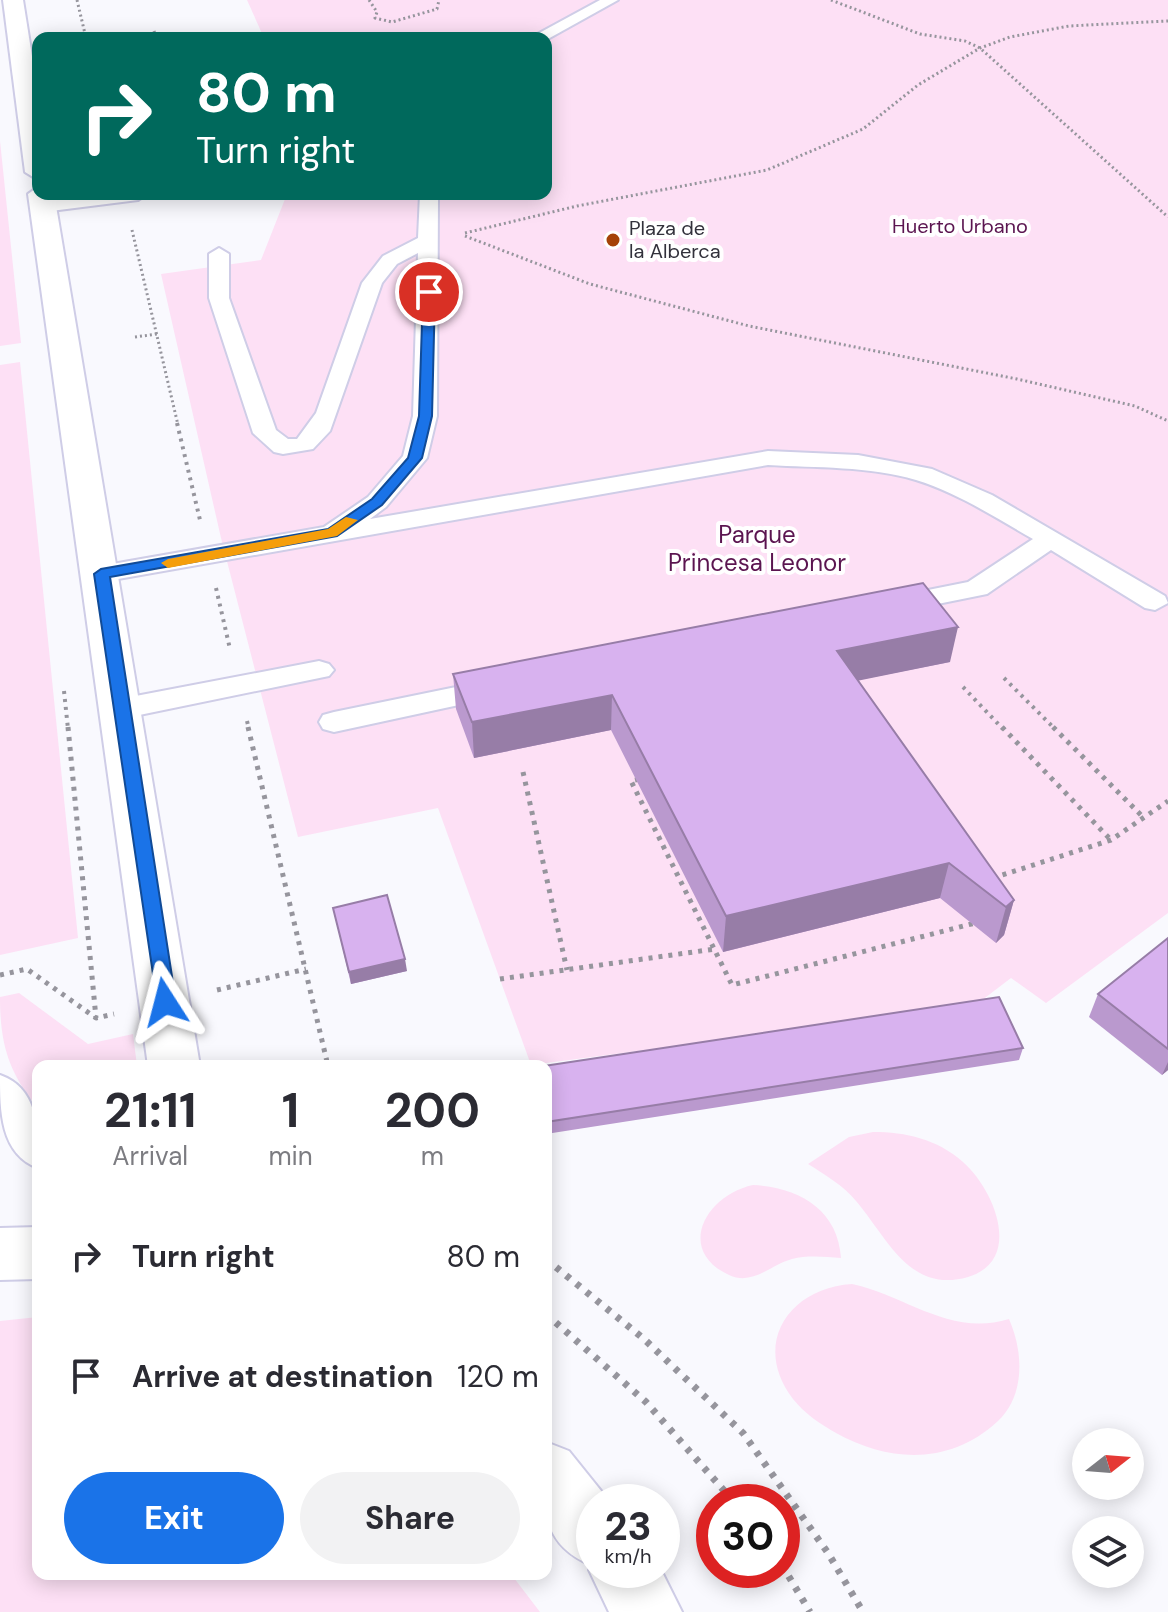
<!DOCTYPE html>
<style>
body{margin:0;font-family:"DM Sans",sans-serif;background:#f2f2f3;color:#2b2b33;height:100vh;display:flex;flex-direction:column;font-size:30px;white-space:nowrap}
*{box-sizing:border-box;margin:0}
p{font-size:26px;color:#7c7c81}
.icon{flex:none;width:44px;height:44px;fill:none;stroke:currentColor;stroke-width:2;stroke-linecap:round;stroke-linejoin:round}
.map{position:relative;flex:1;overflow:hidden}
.panel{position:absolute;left:32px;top:1060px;width:520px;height:520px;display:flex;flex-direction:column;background:#fff;border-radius:16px;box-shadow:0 4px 20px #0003}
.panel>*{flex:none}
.hud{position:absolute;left:32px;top:32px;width:520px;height:168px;border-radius:16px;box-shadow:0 4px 20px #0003;background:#00695c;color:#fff;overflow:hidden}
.needle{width:52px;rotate:73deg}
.buttons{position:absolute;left:1072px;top:1428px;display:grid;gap:16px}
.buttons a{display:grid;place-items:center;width:72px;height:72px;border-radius:50%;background:#fff;box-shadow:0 4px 20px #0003;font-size:40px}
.speed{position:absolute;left:576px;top:1484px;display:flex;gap:16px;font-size:40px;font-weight:700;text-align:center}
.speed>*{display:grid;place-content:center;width:104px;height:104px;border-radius:50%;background:#fff;box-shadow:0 4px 20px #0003;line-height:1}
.speed small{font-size:20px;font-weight:400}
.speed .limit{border:12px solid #d22;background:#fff;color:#111}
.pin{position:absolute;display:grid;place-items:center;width:68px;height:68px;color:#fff;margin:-34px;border:4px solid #fff;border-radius:50%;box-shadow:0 2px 8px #0007}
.me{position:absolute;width:88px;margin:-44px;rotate:351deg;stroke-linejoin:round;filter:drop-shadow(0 0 6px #0008)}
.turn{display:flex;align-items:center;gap:28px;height:168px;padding:0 32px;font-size:36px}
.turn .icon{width:104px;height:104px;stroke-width:2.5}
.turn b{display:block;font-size:56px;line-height:68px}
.eta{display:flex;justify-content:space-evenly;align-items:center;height:136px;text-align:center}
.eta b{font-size:48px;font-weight:700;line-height:56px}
.cta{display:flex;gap:16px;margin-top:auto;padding:16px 32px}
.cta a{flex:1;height:92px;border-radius:48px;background:#1a73e8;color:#fff;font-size:32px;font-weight:700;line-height:92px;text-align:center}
.cta a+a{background:#f2f2f3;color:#2b2b33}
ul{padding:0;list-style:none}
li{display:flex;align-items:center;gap:24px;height:120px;padding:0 32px}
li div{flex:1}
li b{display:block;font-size:30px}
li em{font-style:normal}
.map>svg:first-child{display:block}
.green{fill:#fde0f5}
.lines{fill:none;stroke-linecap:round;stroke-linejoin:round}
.service-casing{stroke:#cfcde7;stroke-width:4}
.minor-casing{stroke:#cfcde7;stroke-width:4}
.tertiary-casing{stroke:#cfcde7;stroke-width:4}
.path-far3{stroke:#96959d;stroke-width:3;stroke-dasharray:2 3;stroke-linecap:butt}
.path-far2{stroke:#96959d;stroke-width:4;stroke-dasharray:3 5;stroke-linecap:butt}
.path-far1{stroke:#96959d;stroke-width:5;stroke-dasharray:4 6;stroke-linecap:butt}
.path{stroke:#96959d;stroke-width:7;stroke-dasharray:5 8;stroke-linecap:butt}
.service{fill:#fff;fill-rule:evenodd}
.minor{fill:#fff;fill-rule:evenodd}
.tertiary{fill:#fff;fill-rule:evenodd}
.wall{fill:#ba99ce}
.shaded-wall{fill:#977da7}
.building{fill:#d8b2ef;stroke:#977da7;stroke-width:2}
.route{fill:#1a73e8;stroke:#114b97;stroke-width:2}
.slow{fill:#f59e0b}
.poi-dot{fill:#a54207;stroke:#fff;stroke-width:3}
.labels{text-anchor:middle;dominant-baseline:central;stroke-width:8;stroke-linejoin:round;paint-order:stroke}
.far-park-label{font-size:20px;fill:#5b1550;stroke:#fff}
.far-poi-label{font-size:20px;fill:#32313b;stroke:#fff;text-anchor:start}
.park-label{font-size:24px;fill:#5b1550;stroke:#fff}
</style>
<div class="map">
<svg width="1168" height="1612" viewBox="0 0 1168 1612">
<rect width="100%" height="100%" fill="#f9f9fe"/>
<g class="green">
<path d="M 247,0 L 1168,0 L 1168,913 L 1046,1003 L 1011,978 L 973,1007 L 531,1065 L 438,808 L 298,837 L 221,538 L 161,274 L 261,260 L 287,194 L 546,194 L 546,38 L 264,38 Z"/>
<path d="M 0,141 L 21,343 L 0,346 Z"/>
<path d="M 20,362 L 78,938 L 0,955 L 0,365 Z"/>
<path d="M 19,993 L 88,1044 L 133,1034 L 137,1066 L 38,1066 L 38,1108 C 8,1072 0,1043 0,997 Z"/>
<path d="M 873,1132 C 906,1132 937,1139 963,1162 C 994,1189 1024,1260 968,1277 C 909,1294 887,1237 856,1201 C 844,1186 824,1174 808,1164 L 849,1137 Z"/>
<path d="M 753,1185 C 798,1187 838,1209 841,1258 C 825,1257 808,1255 792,1259 C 770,1265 753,1286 729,1275 C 675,1250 706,1195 753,1185 Z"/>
<path d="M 852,1284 C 907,1296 950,1337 1009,1319 C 1023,1351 1026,1394 998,1421 C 951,1465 890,1463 836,1433 C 820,1424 804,1413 793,1399 C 751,1344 789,1288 852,1284 Z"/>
<path d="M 38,1317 L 38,1574 L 511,1574 L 540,1612 L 0,1612 L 0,1321 Z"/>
</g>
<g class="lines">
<g class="service-casing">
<g id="service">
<path d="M 600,0 L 618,0 L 546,40 L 530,38 Z"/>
<path d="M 93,194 L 147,194 L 138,200 L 43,212 L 34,206 L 43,200 Z"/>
<path d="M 420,194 L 438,194 L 437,416 L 427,458 L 386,507 L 370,519 L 768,451 L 858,455 L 932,469 L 992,495 L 1165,596 L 1168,603 L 1155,610 L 1145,608 L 1051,550 L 987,594 L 893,613 L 883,611 L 879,605 L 883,599 L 968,582 L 1033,539 C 996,518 958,493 916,480 C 869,466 817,468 768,465 L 101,582 L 91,580 L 88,574 L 91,568 L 101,566 L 324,527 L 368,497 L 403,456 L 413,416 L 418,253 L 397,264 L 382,283 L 330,431 L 313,449 L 283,454 L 274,452 L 253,433 L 209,298 L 209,254 L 219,248 L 229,254 L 229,298 L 276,430 L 288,439 L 297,439 L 316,413 L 362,283 L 383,256 L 418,238 Z"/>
<path d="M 319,661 L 329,664 L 334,670 L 329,676 L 120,719 L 109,716 L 105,709 L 109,702 L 120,699 Z"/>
<path d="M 495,679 L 505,681 L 510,688 L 505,695 L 334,732 L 323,729 L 319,722 L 323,715 L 334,712 Z"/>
<path d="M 0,1075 C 40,1089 38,1133 38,1168 C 0,1154 0,1110 0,1075 Z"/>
</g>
</g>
<g class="minor-casing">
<g id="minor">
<path d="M 3,0 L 23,0 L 38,94 L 38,180 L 25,172 Z"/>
<path d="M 38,187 L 38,194 L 54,194 L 200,1066 L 148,1066 L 28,194 Z"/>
</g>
</g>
<g class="tertiary-casing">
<g id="tertiary">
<path d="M 38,1227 L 38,1279 L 0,1280 L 0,1228 Z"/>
<path d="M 546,1442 L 569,1451 L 610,1502 L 594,1502 L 594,1570 L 661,1570 L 682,1612 L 609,1612 L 589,1570 L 591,1565 C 533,1541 546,1495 546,1442 Z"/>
</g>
</g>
<g class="path-far3">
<path d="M 77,0 L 86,38"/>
<path d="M 369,0 L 377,12 L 375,18 L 392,22 L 437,9 L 439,0"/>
<path d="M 831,0 L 920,34 L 965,41 L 980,48 L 1168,217"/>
<path d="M 154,31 L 156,38"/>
<path d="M 132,230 L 178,425"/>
<path d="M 465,233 L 577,206 L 767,170 L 863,129 L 918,85 L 980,48 L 1010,37 L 1069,26 L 1168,21"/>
<path d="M 465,236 L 590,284 L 749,326 L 1017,379 L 1135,406 L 1168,421"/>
<path d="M 135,337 L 157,334"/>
</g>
<g class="path-far2">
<path d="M 177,423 L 200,520"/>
<path d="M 216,588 L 230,649"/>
<path d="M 1004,678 L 1055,729"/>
<path d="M 963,687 L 1003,729"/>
<path d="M 64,691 L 68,729"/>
<path d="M 247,721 L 249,729"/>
</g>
<g class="path-far1">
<path d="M 68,727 L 96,1018"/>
<path d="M 248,727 L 328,1066"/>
<path d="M 1002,727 L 1111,840"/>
<path d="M 1053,727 L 1143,817"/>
<path d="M 868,730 L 995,918 L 732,985 L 631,781 Z"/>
<path d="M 523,772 L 567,970"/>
<path d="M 993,878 L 1111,840 L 1168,801"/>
<path d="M 0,975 L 27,969 L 96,1018 L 114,1014"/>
<path d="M 500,979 L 715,949"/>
<path d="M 217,990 L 306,969"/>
</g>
<g class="path">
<path d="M 546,1259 L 644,1339 L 743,1433 L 828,1553 L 863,1612"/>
<path d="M 546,1314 L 646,1402 L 734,1502"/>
<path d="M 782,1565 L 810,1612"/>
</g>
<use href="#service" class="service"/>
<use href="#minor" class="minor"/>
<use href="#tertiary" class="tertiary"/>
</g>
<g class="wall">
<path d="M 950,662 L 858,680 L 1014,900 L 1004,935 L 996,943 L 940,898 L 723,952 L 611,730 L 474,758 L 456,709 L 453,674 Z"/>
<path d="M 333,908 L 407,971 L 351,984 Z"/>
<path d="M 1168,938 L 1168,1070 L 1162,1075 L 1089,1017 L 1098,994 Z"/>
<path d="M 1023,1048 L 1019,1060 L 546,1134 L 546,1066 Z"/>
</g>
<g class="shaded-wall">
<path d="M 958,627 L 950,662 L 832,686 L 837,651 Z"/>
<path d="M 612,695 L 611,730 L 474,758 L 472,722 Z"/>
<path d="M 949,863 L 940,898 L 723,952 L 726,916 Z"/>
<path d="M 1014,900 L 1004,935 L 996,943 L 1006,907 Z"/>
<path d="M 405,959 L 407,971 L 351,984 L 349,972 Z"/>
<path d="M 1168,1062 L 1168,1070 L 1162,1075 Z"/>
</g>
<g class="building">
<path d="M 923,583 L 958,627 L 837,651 L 1014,900 L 1006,907 L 949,863 L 726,916 L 612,695 L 472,722 L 453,674 Z"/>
<path d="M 387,895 L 405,959 L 349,972 L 333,908 Z"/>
<path d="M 1168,938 L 1168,1049 L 1098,994 Z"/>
<path d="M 999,997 L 1023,1048 L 546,1122 L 546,1066 L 544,1066 Z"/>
</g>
<path class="route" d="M 429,289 L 435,292 L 432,416 L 422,458 L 382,505 L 337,536 L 110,577 L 176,1002 L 173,1008 L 158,1008 L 94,574 L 101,569 L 328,529 L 372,499 L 408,458 L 419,416 L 423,292 Z"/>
<path class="slow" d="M 346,517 L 358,520 L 337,536 L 168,568 L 161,563 L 168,559 L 328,529 Z"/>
<circle class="poi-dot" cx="613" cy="240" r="8"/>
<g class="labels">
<g class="far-park-label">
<text x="960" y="226">Huerto Urbano</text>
</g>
<g class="far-poi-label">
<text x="629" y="228">Plaza de<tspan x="629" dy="23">la Alberca</tspan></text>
</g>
<g class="park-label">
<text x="757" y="534">Parque<tspan x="757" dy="28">Princesa Leonor</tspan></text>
</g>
</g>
</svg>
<div class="buttons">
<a><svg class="needle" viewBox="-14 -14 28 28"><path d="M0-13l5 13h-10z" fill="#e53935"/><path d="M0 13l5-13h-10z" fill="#7c7c81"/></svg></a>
<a><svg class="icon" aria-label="layers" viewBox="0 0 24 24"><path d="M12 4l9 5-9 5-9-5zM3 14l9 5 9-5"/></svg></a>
</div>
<div class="speed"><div>23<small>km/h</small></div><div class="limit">30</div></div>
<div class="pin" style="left:429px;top:292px;background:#d93025"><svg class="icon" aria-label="arrive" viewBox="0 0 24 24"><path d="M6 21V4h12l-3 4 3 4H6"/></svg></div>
<svg class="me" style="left:165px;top:1002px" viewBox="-20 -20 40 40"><path d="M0-17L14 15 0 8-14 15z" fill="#1a73e8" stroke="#fff" stroke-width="4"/></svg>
<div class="hud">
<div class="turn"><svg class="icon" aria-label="right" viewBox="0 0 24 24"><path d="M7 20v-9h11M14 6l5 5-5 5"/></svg><div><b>80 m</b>Turn right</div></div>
</div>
<section class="panel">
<div class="eta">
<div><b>21:11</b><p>Arrival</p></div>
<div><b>1</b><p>min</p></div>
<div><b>200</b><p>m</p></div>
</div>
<ul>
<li><svg class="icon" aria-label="right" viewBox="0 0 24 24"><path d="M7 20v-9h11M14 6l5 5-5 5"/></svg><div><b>Turn right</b></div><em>80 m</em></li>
<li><svg class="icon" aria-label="arrive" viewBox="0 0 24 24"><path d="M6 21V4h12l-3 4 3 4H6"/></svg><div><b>Arrive at destination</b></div><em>120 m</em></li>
</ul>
<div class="cta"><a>Exit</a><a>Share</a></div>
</section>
</div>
